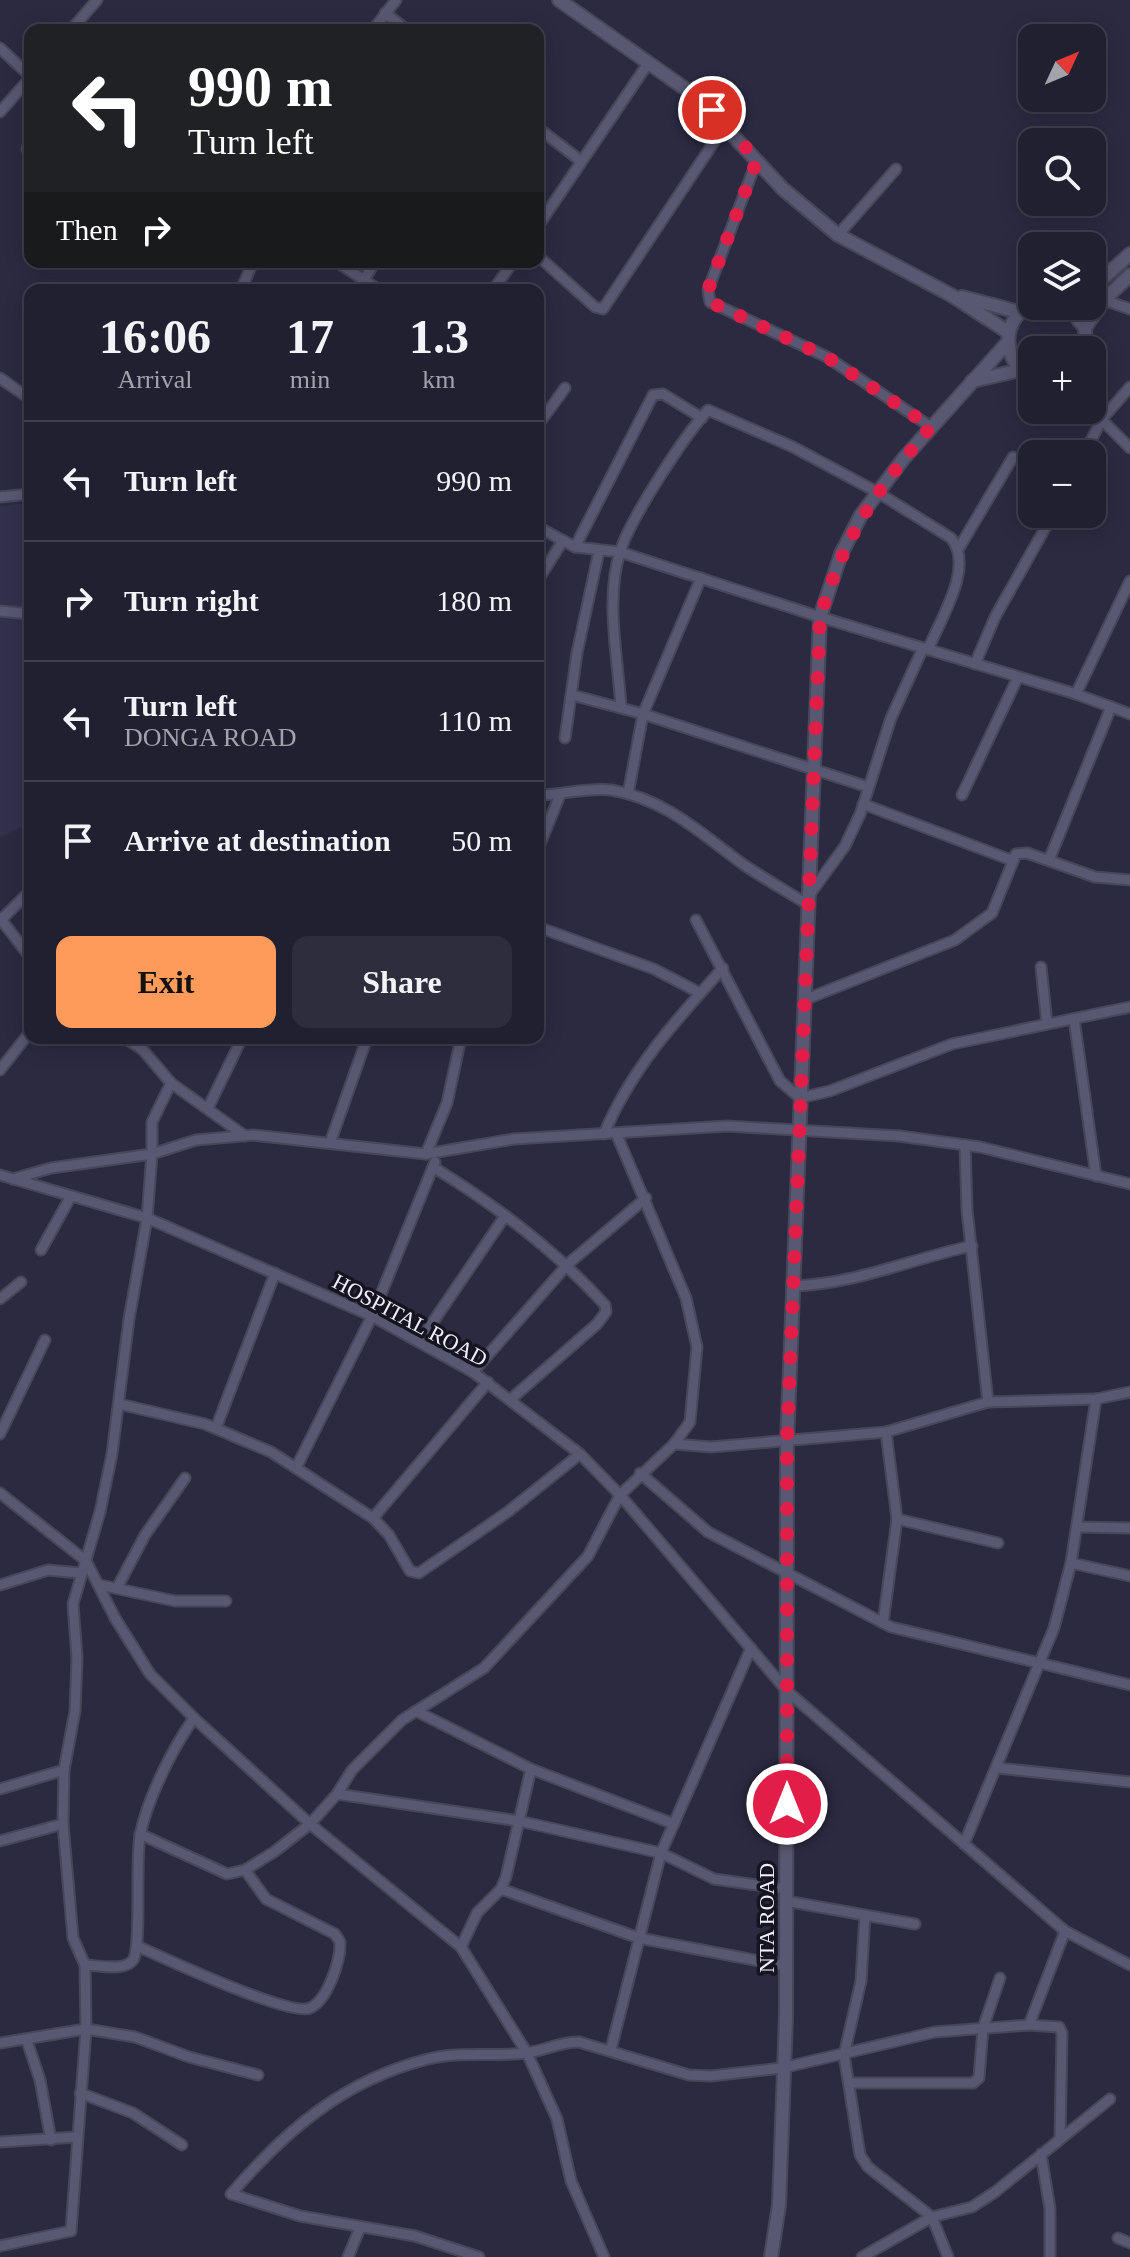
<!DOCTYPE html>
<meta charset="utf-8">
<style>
body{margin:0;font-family:"Times New Roman",serif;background:#2d2d3d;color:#f1f3f6;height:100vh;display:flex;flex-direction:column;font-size:30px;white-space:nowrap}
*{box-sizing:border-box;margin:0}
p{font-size:26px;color:#a2a3ab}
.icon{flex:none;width:44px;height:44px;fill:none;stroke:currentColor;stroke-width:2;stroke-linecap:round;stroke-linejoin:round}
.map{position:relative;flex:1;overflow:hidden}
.drawer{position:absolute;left:24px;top:284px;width:520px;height:760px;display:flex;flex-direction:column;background:#212031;border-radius:16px;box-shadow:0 4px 20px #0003,0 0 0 2px #3e3e4d}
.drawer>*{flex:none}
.guide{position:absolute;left:24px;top:24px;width:520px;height:244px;border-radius:16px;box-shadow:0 4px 20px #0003,0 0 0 2px #3e3e4d;background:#202124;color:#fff;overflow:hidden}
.needle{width:52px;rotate:46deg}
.tools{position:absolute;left:1018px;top:24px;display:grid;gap:16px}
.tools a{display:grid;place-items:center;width:88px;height:88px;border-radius:16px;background:#212031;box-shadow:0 4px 20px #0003,0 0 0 2px #3e3e4d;font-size:40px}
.pin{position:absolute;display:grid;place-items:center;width:68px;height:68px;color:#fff;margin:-34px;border:4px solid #fff;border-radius:50%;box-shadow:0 2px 8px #0007}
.me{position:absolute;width:88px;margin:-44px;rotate:0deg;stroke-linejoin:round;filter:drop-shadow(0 0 6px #0008)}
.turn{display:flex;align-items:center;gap:28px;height:168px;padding:0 32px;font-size:36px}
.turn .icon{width:104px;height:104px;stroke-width:2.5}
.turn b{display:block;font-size:56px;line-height:68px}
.then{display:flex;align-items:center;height:76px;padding:0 32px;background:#0003;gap:16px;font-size:30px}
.eta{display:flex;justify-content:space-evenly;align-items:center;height:136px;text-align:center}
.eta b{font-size:48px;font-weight:600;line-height:56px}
.cta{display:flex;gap:16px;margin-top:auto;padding:16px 32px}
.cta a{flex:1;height:92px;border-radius:16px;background:#ff9b5a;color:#111;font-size:32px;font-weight:600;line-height:92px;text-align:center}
.cta a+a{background:#2d2d3d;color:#f1f3f6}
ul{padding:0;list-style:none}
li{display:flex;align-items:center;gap:24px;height:120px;padding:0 32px;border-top:2px solid #3e3e4d}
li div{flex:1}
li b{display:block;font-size:30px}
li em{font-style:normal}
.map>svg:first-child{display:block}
.built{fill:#33304e}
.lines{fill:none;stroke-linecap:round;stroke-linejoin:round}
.minor-casing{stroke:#48475a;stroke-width:13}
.tertiary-casing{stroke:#48475a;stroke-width:16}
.minor{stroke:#595872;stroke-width:9}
.tertiary{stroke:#595872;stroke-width:12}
.route{stroke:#e11d48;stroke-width:14;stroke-dasharray:0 25.2}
.labels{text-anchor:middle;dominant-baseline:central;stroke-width:7;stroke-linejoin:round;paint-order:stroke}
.street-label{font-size:22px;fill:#eeedfd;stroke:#15141f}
</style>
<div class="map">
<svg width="1130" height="2257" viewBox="0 0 1130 2257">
<rect width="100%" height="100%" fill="#2c2a41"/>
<path class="built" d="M 30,503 L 30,823 L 0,837 L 0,506 Z"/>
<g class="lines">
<g class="minor-casing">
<g id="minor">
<path d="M 385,13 L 407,30"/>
<path d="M 71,30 L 97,0"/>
<path d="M 373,30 L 396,0"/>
<path d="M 0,48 L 30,76"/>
<path d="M 0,112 L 30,78"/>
<path d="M 538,128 L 581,161"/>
<path d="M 30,139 L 27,149 L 30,152"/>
<path d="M 757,160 L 708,290 L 710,302 L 827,357 L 931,427"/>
<path d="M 538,226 L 649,62"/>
<path d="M 838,235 L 896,169"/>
<path d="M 538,256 L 595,307 L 603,309 L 726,124"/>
<path d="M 337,262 L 379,290"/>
<path d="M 364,280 L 375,262"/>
<path d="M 241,290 L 253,262"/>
<path d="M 493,290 L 513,262"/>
<path d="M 1104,300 L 1130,309"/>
<path d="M 0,378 L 30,399"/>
<path d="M 1092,410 L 1130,448"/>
<path d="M 538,425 L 565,388"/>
<path d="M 1084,454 L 1102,419 L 1130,387"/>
<path d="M 0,497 L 30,494"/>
<path d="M 538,527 L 575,547 L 620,552 L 820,617 L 1076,694 L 1130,714"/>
<path d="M 575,547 L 653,395 L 663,394 L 702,418"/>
<path d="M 959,548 L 1013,457"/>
<path d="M 538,580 L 562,542"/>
<path d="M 0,611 L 30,614"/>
<path d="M 975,664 L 995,617 L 1053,514"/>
<path d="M 1076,694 L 1130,581"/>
<path d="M 572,695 L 643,714 L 868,787"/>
<path d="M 621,707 C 618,659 605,599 620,552 C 630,519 684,436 708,410 L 793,447 L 877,492 L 951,538 C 975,567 940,619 928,650"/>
<path d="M 565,738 L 577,653 L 599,551"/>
<path d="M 628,794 L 643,714 L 701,578"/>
<path d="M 538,795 C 563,795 587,787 611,790 C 666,799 701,834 744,865 C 765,879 786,891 807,904"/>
<path d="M 962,795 L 1018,677"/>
<path d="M 863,804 L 1011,860"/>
<path d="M 538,849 L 560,795"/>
<path d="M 1049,860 L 1111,707"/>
<path d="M 810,894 L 845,846 L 861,812 L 891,718 L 923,648"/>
<path d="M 0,918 L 30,957"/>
<path d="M 1,920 L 30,891"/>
<path d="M 696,920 L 780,1081 L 800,1098 L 830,1091 L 952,1044 L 1130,1007"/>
<path d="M 538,927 L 654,969 L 700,993"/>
<path d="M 1041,967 L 1047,1024"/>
<path d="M 804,1000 L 955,940 L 992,913 L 1016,854 L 1027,853 L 1095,877 L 1130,880"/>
<path d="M 1074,1019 L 1096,1176"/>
<path d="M 125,1038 L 143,1050 L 171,1083 L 245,1136"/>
<path d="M 0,1070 L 30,1032"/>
<path d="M 208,1108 L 242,1038"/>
<path d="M 604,1134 C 631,1069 676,1020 723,968"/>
<path d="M 330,1143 L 367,1038"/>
<path d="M 965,1145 L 967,1210 L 988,1402"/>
<path d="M 426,1154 L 447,1103 L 461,1038"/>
<path d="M 433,1167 C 497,1206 555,1250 605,1305 L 606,1312 L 597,1324 L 511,1399"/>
<path d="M 0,1175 L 147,1218 L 372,1316 L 473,1372 L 580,1454 L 620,1495 L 787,1691 L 1065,1931 L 1130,1965"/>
<path d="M 13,1179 L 51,1168 L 152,1154 L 152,1122 L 171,1083"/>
<path d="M 41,1250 L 71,1196"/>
<path d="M 792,1286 C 857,1284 910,1259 972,1246"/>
<path d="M 0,1299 L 21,1282"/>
<path d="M 420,1341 L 505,1216"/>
<path d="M 473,1372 L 568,1264 L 646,1198"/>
<path d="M 119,1404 L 205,1424 L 271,1452 L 373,1518 L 389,1535 L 410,1571 L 419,1573 L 509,1511 L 580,1454"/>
<path d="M 216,1428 L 275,1273"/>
<path d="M 0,1434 L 45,1340"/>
<path d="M 674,1444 L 711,1447 L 886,1432 L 988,1402 L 1096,1399 L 1130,1392"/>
<path d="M 296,1468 L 372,1316 L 435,1162"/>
<path d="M 640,1473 L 708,1532 L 891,1627 L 1130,1685"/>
<path d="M 0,1493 L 86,1561 L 115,1618 L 150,1674 L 194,1718 L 310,1824 L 461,1947 L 527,2053 L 557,2119 L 571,2181 L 604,2257"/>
<path d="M 373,1518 L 488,1382"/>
<path d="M 897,1519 L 998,1543"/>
<path d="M 1077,1527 L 1130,1528"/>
<path d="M 1071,1563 L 1130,1576"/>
<path d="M 0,1585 L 48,1570 L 80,1573"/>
<path d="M 100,1585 L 175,1601 L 226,1601"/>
<path d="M 117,1588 L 145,1535 L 185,1478"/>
<path d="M 883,1623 L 897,1519 L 886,1432"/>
<path d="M 416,1711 L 531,1769 L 674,1824"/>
<path d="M 998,1768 L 1130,1782"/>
<path d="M 0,1789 L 64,1770"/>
<path d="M 337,1794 L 519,1821 L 661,1853 L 714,1879 L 786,1889"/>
<path d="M 140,1834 L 227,1874 L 245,1870 L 274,1852 L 310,1824 L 337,1794 L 352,1770 L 402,1720 L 484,1668 L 588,1556 L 620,1495 L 674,1444 L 690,1422 L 697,1347 L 686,1298 L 616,1133"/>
<path d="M 0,1841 L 63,1824"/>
<path d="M 964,1844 L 1054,1628 L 1071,1563 L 1096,1399"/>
<path d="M 501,1889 L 639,1938 L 786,1966"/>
<path d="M 786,1901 L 915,1924"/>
<path d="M 865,1915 L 861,1981 L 844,2055 L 860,2155 L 868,2167 L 932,2217 L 948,2257"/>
<path d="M 137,1946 C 164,1958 290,2017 310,2008 C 328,2000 341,1959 340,1942 L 335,1934 L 266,1899 L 245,1870"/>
<path d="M 461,1947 L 477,1913 L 501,1889 L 506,1877 L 531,1769"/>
<path d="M 85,1965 C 97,1965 125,1972 133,1960 C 142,1947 135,1861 140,1836 C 147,1799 172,1749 194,1718"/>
<path d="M 1029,2025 L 1059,2027 L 1062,2033 L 1060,2139"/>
<path d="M 27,2041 L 40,2080 L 51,2140"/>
<path d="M 0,2043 L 86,2029 L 135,2037 L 189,2057 L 258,2075"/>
<path d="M 611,2049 L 661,1853 L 751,1648"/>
<path d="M 851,2083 L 973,2083 L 979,2078 L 983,2028 L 1000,1978"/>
<path d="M 80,2093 L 133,2113 L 182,2145"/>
<path d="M 0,2142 L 76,2137"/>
<path d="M 1041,2154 L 1050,2209 L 1050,2257"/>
<path d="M 1118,2238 L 1130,2243"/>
<path d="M 0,2246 L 71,2231 L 86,2029 L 85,1965 L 73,1938 L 63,1824 L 64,1770 L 75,1711 L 77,1658 L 73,1604 L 100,1512 L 112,1454 L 129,1319 L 147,1218 L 152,1154 L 196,1140 L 253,1135 L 426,1154 L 514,1139 L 727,1126 L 899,1136 L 980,1147 L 1130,1184"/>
<path d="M 348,2257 L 360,2228"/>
<path d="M 479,2257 L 415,2236 L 300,2216 L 231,2194 C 286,2130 344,2080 428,2059 C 460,2051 494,2057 525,2053 C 544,2051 559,2042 579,2042 L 689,2075 L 711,2076 L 782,2068 L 935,2032 L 1029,2025 L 1065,1931"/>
<path d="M 862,2257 L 932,2217 L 972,2207 L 995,2192 L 1110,2099"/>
</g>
</g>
<g class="tertiary-casing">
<g id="tertiary">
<path d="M 559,0 L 697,97 L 783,189 L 838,235 L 951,295 L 1008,332"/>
<path d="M 1092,288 L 1130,254"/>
<path d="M 962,297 L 1019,312"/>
<path d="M 1032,304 C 1000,320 1001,361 1032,377"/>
<path d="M 1067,306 L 1085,328 L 1086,350"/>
<path d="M 1085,328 L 1104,300 L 1130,275"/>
<path d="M 972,381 L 1021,370"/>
<path d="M 771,2257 L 779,2205 L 786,2017 L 787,1443 L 820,617 L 841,554 L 861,515 L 904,458 L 1008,342"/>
</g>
</g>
<use href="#minor" class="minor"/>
<use href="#tertiary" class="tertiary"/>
</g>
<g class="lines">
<path class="route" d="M 712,110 L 757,160 L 708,290 L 710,302 L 827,357 L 931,427 C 875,492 845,534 820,617 L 787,1443 L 787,1804"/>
</g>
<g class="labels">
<g class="street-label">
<text transform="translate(410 1320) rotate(28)">HOSPITAL ROAD</text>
<text transform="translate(766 1918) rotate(-90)">NTA ROAD</text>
</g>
</g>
</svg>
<div class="tools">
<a><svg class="needle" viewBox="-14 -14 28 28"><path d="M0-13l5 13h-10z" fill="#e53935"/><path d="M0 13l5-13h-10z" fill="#a2a3ab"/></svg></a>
<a><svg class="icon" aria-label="search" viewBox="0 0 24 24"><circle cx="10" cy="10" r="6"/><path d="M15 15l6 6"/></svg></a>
<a><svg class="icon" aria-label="layers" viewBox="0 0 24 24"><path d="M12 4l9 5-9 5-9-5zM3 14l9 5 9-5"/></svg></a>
<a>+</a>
<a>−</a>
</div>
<div class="pin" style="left:712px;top:110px;background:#d93025"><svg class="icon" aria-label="arrive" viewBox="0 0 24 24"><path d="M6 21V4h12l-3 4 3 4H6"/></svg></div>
<svg class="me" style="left:787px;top:1804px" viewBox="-20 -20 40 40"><circle r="17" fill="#e11d48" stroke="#fff" stroke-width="3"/><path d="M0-11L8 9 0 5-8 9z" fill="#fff"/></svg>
<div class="guide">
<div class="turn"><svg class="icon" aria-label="left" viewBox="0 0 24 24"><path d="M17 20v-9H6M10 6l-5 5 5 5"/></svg><div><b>990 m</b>Turn left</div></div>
<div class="then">Then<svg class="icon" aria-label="right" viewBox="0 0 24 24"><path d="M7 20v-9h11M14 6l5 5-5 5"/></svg></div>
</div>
<section class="drawer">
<div class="eta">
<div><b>16:06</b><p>Arrival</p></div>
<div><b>17</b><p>min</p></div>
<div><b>1.3</b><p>km</p></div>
</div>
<ul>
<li><svg class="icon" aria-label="left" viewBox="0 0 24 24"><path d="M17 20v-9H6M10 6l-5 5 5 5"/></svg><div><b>Turn left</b></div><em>990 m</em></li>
<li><svg class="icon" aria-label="right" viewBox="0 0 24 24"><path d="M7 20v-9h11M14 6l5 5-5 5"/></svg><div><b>Turn right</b></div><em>180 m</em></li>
<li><svg class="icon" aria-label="left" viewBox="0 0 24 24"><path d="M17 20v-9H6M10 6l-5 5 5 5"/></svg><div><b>Turn left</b><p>DONGA ROAD</p></div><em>110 m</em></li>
<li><svg class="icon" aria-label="arrive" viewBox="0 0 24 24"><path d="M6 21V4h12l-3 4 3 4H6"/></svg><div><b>Arrive at destination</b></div><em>50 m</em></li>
</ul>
<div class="cta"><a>Exit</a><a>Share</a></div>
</section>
</div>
